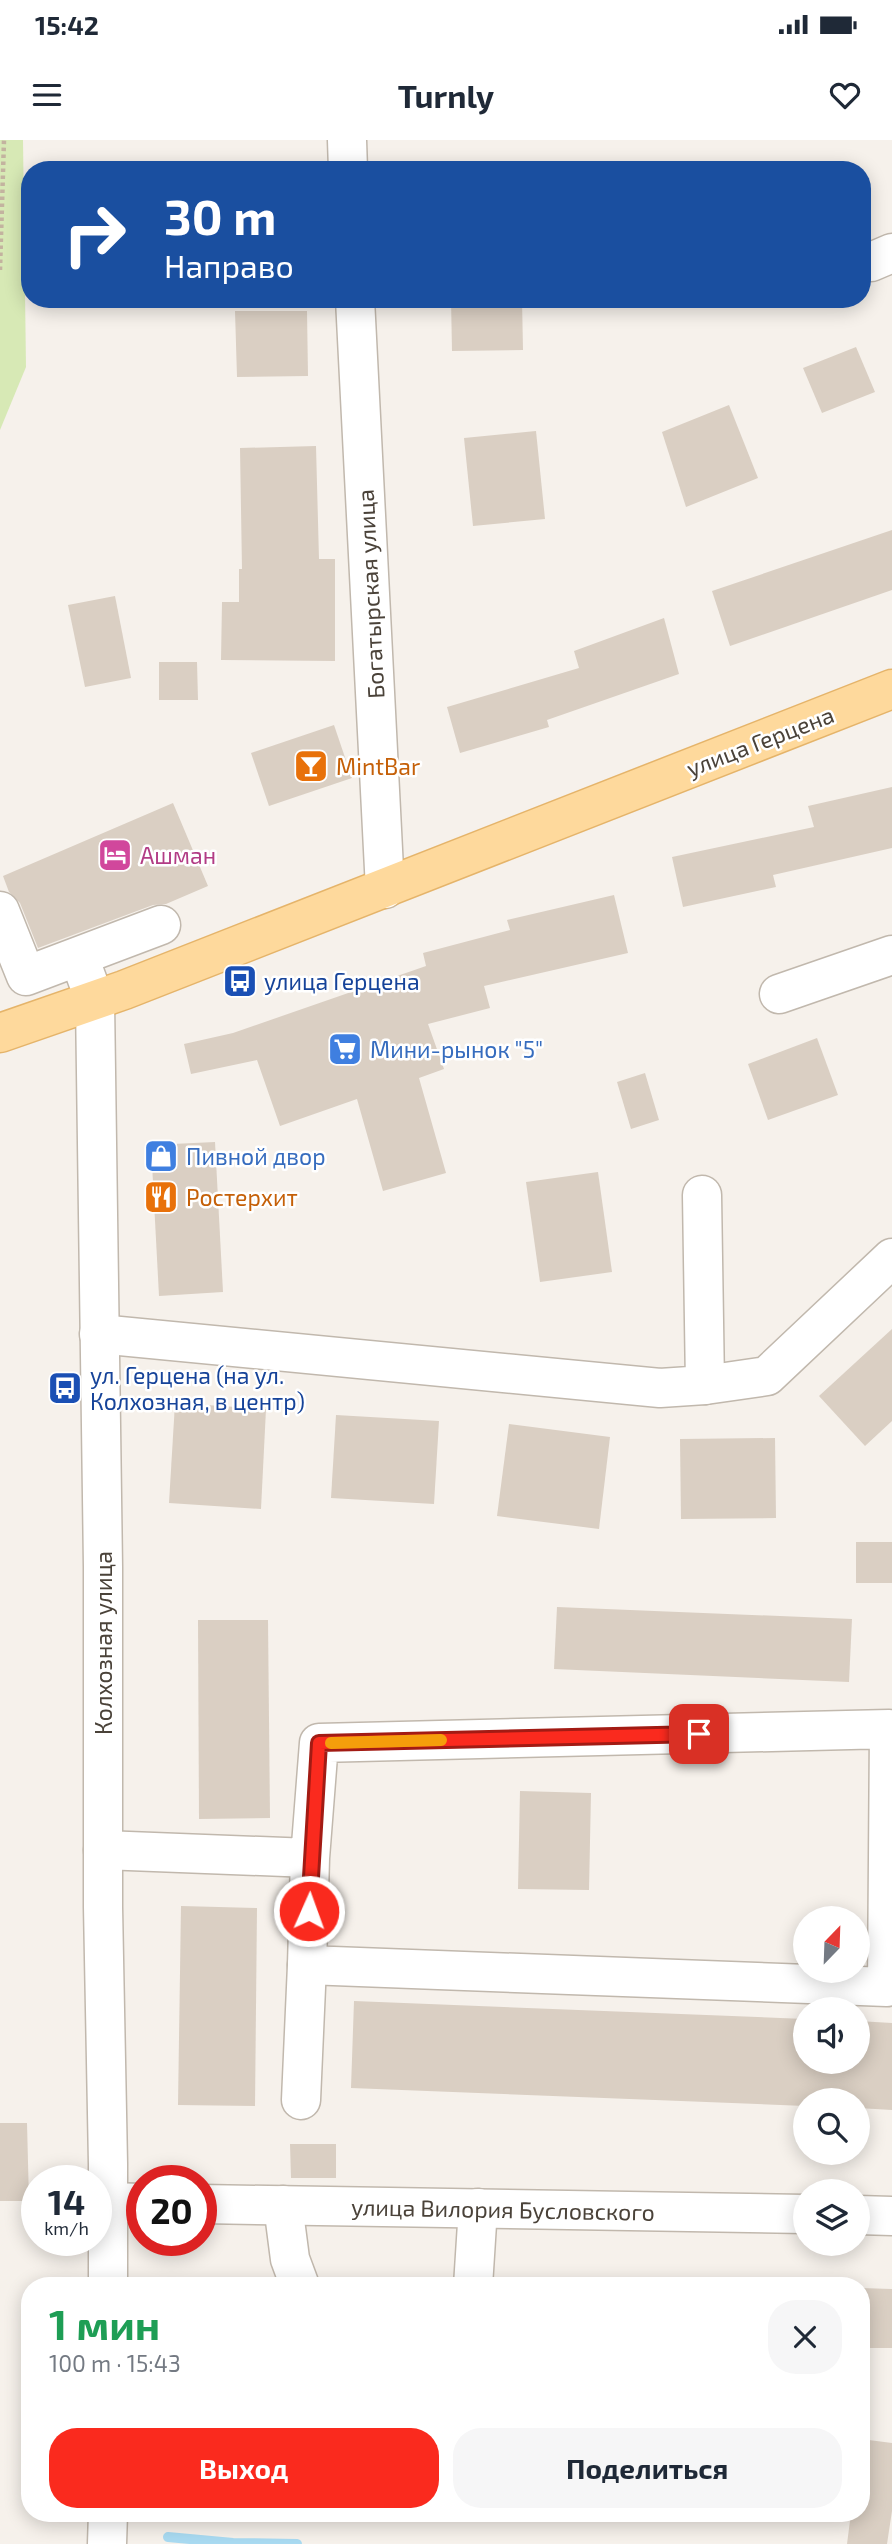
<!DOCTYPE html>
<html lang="ru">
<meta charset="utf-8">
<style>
body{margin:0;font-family:"Exo 2",sans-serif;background:#f6f6f7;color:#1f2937;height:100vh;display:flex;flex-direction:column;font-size:26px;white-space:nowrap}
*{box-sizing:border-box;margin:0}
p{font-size:23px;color:#747a83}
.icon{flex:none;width:38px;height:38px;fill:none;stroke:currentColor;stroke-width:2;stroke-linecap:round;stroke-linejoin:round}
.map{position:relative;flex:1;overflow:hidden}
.details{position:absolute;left:21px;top:2137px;width:849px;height:245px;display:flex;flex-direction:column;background:#fff;border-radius:28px;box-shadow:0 4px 18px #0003}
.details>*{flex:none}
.hud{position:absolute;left:21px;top:21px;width:850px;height:147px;border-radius:28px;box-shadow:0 4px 18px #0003;background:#1a4fa0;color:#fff;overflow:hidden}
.needle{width:46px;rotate:23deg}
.tools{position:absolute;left:793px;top:1766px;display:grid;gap:14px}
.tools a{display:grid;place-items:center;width:77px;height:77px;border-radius:50%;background:#fff;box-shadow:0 4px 18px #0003;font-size:35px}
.speed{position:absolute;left:21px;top:2025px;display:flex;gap:14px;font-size:35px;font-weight:700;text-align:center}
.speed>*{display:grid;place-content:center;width:91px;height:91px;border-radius:50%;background:#fff;box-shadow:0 4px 18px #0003;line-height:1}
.speed small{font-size:18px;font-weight:400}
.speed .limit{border:10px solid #d22;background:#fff;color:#111}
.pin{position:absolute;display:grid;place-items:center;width:60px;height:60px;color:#fff;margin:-30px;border-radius:14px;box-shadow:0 4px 10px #0006}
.me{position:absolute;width:77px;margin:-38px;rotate:2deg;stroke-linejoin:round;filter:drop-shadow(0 0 5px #0008)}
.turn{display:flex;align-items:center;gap:24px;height:147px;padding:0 28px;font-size:32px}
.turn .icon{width:91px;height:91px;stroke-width:2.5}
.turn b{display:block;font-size:49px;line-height:60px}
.round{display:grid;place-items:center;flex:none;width:74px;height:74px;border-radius:28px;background:#f6f6f7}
.headline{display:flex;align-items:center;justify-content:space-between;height:119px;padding:0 28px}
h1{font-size:42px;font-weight:700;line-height:52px;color:#1e9e55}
.cta{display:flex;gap:14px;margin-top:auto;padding:14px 28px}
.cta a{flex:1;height:80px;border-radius:28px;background:#fa2a1e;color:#fff;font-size:28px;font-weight:700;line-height:80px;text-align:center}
.cta a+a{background:#f6f6f7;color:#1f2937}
.status{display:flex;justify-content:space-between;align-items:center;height:49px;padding:0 35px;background:#fff;direction:ltr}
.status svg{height:19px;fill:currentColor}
header{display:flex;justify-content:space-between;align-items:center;height:91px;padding:0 28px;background:#fff;font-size:32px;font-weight:700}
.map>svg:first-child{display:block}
.green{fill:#d7e9b5}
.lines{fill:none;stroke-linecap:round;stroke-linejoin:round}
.stream{stroke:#a9daf1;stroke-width:10}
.building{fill:#dacfc3}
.minor-casing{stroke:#c1b8ad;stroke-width:41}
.major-casing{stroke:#e5b46a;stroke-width:41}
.path{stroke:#c3b39f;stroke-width:4.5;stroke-dasharray:3.5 3.5;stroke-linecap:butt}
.minor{stroke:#fff;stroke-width:38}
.major{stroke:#fed99c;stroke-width:38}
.route-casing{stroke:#a21b14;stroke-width:18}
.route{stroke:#fa2a1e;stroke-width:12}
.slow{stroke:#f59e0b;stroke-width:12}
.labels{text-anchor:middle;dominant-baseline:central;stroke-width:5;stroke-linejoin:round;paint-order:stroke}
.street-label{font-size:23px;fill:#4a4239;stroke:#fff}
.food-label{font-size:23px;fill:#c56008;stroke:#fff;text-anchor:start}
.hotel-label{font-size:23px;fill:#b23c85;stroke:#fff;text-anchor:start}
.transit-label{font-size:23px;fill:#164399;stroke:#fff;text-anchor:start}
.shop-label{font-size:23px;fill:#366cbe;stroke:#fff;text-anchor:start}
</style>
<div class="status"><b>15:42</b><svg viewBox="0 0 49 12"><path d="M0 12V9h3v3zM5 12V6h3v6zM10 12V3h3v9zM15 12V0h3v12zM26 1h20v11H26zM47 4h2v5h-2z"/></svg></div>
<header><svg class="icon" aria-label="menu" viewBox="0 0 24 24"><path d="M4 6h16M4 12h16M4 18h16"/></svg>Turnly<svg class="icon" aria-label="heart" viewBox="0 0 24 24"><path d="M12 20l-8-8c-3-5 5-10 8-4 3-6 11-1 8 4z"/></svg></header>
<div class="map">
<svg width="892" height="2404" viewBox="0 0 892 2404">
<rect width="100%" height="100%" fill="#f6f1eb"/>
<path class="green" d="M 0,0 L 23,0 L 26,227 L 0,290 Z"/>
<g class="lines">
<path class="stream" d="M 168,2397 L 233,2403 L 297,2404"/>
</g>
<g class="building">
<path d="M 451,159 L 522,159 L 523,210 L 452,211 Z"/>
<path d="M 235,171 L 307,171 L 308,236 L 237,237 Z"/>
<path d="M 856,207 L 875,252 L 822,273 L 803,228 Z"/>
<path d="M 729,265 L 758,338 L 686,367 L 662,292 Z"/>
<path d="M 536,291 L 545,379 L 473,386 L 464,298 Z"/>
<path d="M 316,306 L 319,419 L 335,419 L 335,521 L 221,520 L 222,462 L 239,462 L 239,429 L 242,429 L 240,308 Z"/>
<path d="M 892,390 L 892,450 L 730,506 L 712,451 Z"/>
<path d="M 115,456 L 131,538 L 85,547 L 68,465 Z"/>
<path d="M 664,478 L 679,534 L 547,580 L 549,587 L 460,613 L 447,567 L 579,528 L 574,511 Z"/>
<path d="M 159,522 L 197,522 L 198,560 L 159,560 Z"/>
<path d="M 334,585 L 352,638 L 269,666 L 251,613 Z"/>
<path d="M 892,647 L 892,708 L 773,735 L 776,747 L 683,767 L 672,717 L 814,687 L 808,666 Z"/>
<path d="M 173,663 L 208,746 L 166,764 L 153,765 L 38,808 L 20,763 L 9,752 L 3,736 Z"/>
<path d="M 614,755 L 628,813 L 484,846 L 490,868 L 428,884 L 444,929 L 419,938 L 446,1033 L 383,1051 L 357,959 L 280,986 L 257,920 L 191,934 L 184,904 L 233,893 L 426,826 L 423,813 L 510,790 L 507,780 Z"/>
<path d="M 817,898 L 838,955 L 768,980 L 748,924 Z"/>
<path d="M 645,933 L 659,980 L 631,989 L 617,942 Z"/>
<path d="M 215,1002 L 223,1152 L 159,1156 L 151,1005 Z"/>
<path d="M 598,1032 L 612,1132 L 540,1142 L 526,1042 Z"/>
<path d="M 892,1189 L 892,1281 L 865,1306 L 819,1256 Z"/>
<path d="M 175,1263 L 266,1269 L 261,1369 L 169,1363 Z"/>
<path d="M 336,1275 L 439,1281 L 434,1364 L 331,1358 Z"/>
<path d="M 509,1284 L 610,1297 L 599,1389 L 497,1376 Z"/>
<path d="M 775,1298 L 776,1378 L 681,1379 L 680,1299 Z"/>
<rect x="856" y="1402" width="36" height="41"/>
<path d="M 557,1467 L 852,1479 L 849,1542 L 554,1529 Z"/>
<path d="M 198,1480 L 268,1480 L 270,1678 L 199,1679 Z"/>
<path d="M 520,1651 L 591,1653 L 589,1750 L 518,1749 Z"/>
<path d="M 181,1766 L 257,1768 L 255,1966 L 178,1965 Z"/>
<path d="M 354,1861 L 805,1879 L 805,1922 L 858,1922 L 858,1881 L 892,1883 L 892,1970 L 858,1968 L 858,1960 L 805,1960 L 805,1966 L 351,1948 Z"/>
<path d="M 0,1983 L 27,1983 L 29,2061 L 0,2061 Z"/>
<path d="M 290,2004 L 336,2004 L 336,2038 L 291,2038 Z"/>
<path d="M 861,2148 L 892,2149 L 892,2208 L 861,2208 Z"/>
<path d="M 861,2299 L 892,2303 L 892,2371 L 887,2404 L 847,2404 L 851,2373 L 861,2373 Z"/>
</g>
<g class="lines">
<g class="minor-casing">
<g id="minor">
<path d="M 347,0 L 348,30"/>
<path d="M 871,122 L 892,113"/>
<path d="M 355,159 L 385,749"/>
<path d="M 0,771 L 26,836 L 161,785"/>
<path d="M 79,817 L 95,861 L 103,1427 L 103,1767 L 108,2024 L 108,2146"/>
<path d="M 779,854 L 892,815"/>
<path d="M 99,1194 L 660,1248 L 705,1245 L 702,1055"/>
<path d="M 705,1245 L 767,1236 L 892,1118"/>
<path d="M 103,1710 L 310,1718 L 307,1825 L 887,1847 L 889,1589 L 319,1603 L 310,1718"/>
<path d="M 301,1960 L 307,1825"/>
<path d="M 108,2062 L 142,2063"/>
<path d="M 201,2064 L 805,2074"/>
<path d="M 283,2065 L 290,2119 L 300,2146"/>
<path d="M 858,2075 L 892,2076"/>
<path d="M 473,2146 L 478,2068"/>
<path d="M 107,2404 L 108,2373"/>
</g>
</g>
<g class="major-casing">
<path id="major" d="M 0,893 L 124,850 L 892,549"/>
</g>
<path class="path" d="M 0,130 L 4,0"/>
<use href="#minor" class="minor"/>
<use href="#major" class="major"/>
</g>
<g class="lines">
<g class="route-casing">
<path id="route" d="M 309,1771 L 319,1603 L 699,1594"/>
</g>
<use href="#route" class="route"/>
<path class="slow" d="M 331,1603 L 441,1600"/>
</g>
<defs>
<g id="bar-square" transform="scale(1.75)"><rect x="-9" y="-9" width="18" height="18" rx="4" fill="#e8710a" stroke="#fff"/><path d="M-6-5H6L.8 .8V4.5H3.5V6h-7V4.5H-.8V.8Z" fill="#fff"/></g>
<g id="hotel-square" transform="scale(1.75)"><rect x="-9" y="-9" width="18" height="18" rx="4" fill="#d1479c" stroke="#fff"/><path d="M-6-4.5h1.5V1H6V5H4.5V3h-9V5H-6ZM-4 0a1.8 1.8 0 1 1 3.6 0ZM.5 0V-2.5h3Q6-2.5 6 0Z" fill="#fff"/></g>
<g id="bus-square" transform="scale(1.75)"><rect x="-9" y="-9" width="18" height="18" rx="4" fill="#1a4fb4" stroke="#fff"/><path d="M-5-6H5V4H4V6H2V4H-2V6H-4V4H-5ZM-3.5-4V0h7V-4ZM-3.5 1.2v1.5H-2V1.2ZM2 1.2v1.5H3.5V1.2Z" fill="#fff"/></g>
<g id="supermarket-square" transform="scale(1.75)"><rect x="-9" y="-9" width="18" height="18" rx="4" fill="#3f7fe0" stroke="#fff"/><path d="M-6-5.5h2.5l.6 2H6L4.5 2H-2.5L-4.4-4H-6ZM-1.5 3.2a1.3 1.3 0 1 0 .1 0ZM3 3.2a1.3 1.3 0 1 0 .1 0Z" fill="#fff"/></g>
<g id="shop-square" transform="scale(1.75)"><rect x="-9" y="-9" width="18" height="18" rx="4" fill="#3f7fe0" stroke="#fff"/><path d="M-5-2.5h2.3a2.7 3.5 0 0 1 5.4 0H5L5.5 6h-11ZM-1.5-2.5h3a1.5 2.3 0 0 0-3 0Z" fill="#fff"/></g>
<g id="restaurant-square" transform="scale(1.75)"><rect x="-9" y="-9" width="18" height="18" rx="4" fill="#e8710a" stroke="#fff"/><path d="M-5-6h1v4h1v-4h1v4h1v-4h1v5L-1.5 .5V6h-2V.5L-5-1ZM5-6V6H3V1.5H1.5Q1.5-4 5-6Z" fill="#fff"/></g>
</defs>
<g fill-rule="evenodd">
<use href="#bar-square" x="311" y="626"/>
<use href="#hotel-square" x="115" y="715"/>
<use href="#bus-square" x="240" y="841"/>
<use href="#supermarket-square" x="345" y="909"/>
<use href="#shop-square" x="161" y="1016"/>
<use href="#restaurant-square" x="161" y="1057"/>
<use href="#bus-square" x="65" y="1248"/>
</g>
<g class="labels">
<g class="street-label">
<text transform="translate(370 454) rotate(-93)">Богатырская улица</text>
<text transform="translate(760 601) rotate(-21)">улица Герцена</text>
<text transform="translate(103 1503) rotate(-90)">Колхозная улица</text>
<text transform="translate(503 2069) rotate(1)">улица Вилория Бусловского</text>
</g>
<g class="food-label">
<text x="336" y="626">MintBar</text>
<text x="186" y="1057">Ростерхит</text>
</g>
<g class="hotel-label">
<text x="140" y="715">Ашман</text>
</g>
<g class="transit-label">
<text x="264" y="841">улица Герцена</text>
<text x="90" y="1235">ул. Герцена (на ул.<tspan x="90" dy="26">Колхозная, в центр)</tspan></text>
</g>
<g class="shop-label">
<text x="370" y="909">Мини-рынок "5"</text>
<text x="186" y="1016">Пивной двор</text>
</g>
</g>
</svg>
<div class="tools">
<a><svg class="needle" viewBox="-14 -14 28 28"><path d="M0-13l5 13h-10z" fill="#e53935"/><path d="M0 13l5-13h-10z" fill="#747a83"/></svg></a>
<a><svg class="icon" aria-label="sound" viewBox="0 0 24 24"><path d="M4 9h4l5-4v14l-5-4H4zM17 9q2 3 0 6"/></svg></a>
<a><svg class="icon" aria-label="search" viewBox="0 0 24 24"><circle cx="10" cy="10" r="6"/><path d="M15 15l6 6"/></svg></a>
<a><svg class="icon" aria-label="layers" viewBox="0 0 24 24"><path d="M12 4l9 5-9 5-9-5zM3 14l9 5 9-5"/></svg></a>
</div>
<div class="speed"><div>14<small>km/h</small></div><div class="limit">20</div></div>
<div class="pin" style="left:699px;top:1594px;background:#d93025"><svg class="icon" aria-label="arrive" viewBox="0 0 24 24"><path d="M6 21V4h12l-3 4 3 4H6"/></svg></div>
<svg class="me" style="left:309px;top:1771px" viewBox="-20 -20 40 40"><circle r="17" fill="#fa2a1e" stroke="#fff" stroke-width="3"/><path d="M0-11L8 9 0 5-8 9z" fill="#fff"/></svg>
<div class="hud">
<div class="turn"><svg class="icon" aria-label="right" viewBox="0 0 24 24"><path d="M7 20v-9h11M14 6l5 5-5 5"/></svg><div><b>30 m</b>Направо</div></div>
</div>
<section class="details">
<div class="headline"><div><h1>1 мин</h1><p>100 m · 15:43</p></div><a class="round"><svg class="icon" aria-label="close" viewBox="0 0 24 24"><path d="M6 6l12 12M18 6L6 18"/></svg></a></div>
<div class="cta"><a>Выход</a><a>Поделиться</a></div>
</section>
</div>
